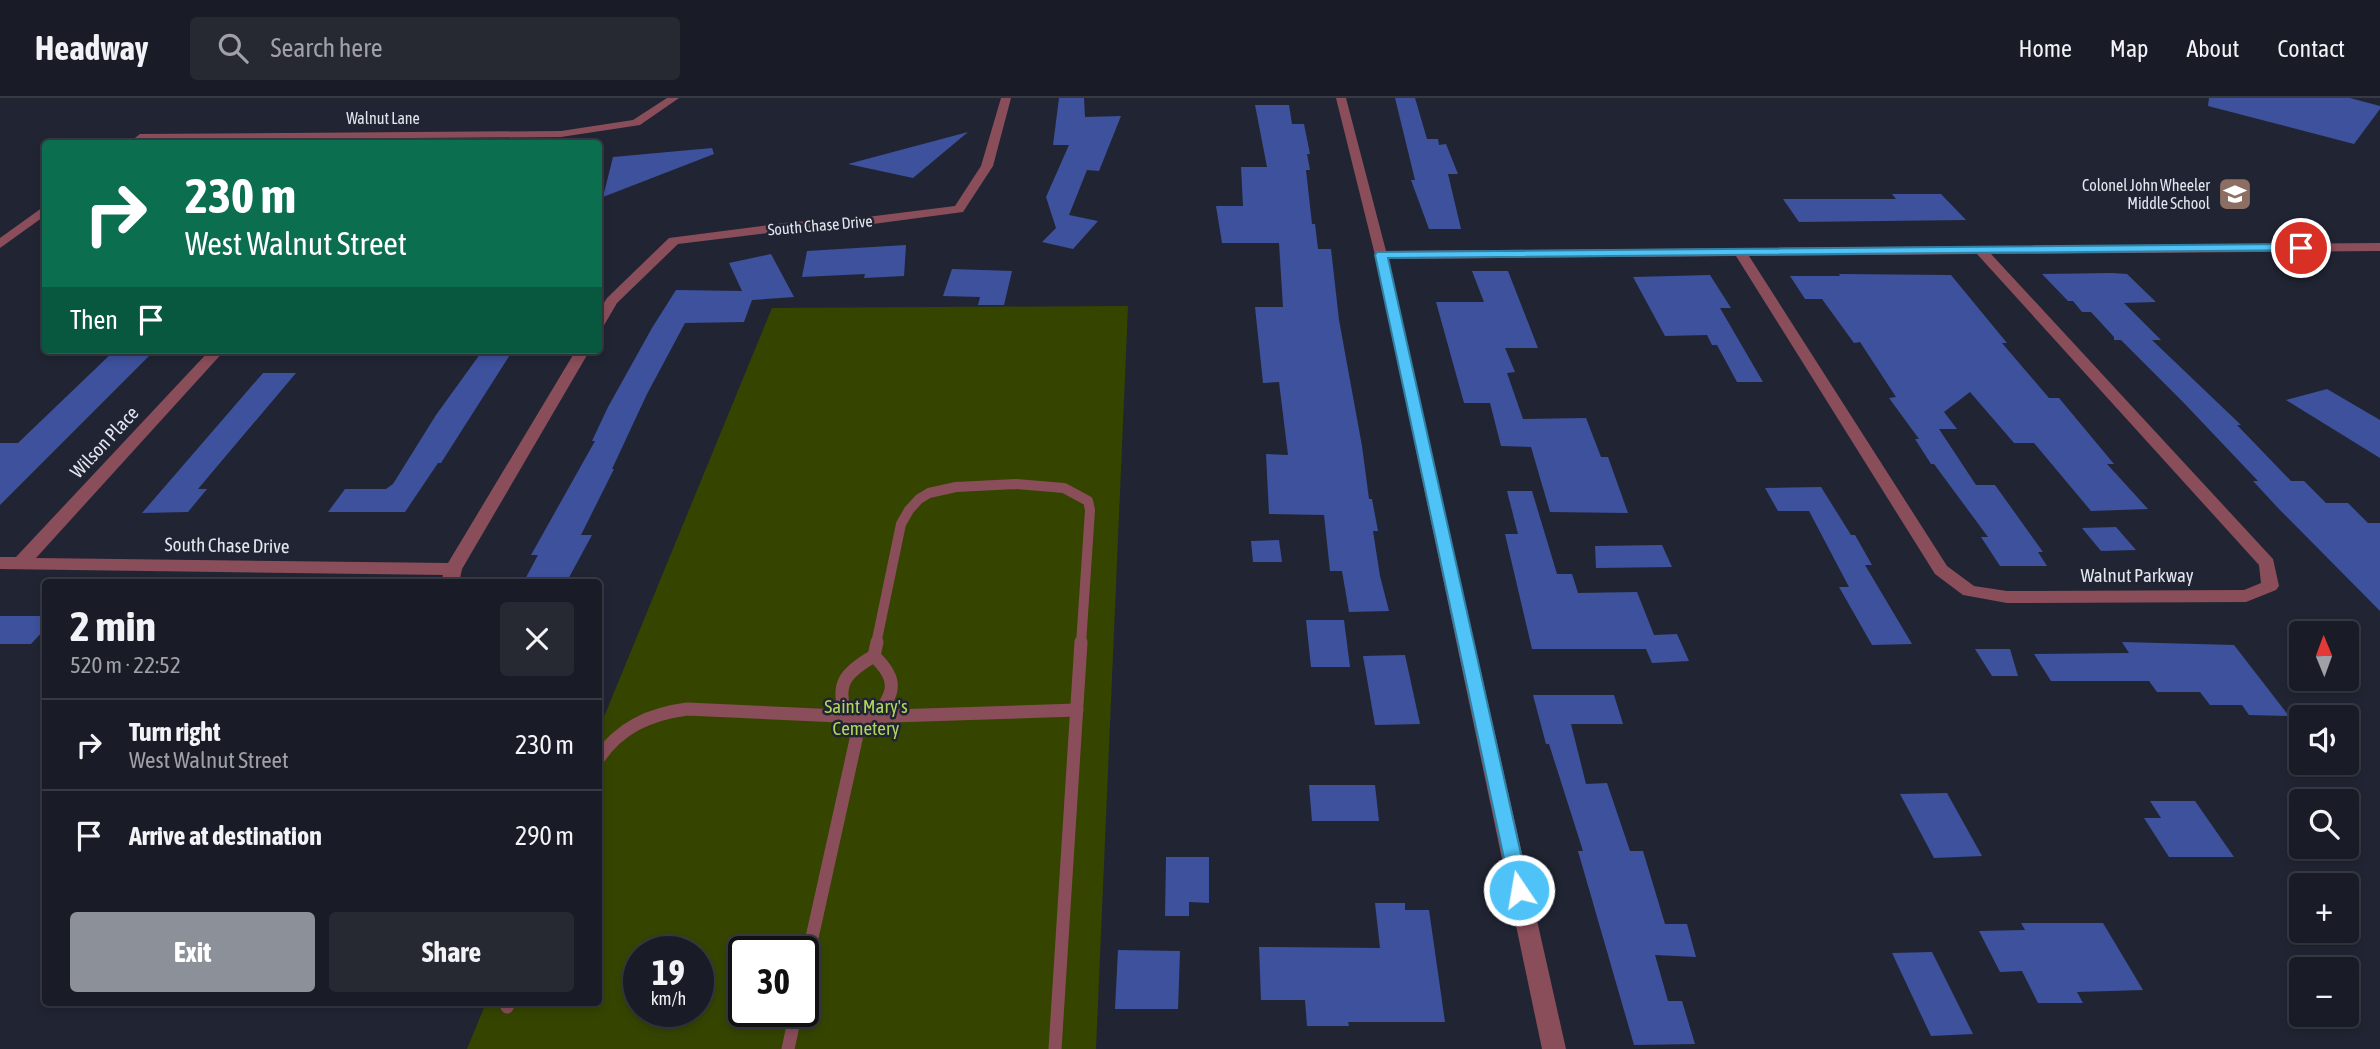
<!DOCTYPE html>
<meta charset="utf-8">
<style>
body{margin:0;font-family:"Asap Condensed",sans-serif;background:#262932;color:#f1f3f6;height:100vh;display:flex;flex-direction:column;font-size:26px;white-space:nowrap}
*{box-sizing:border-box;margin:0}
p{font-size:23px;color:#9fa1a7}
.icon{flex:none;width:38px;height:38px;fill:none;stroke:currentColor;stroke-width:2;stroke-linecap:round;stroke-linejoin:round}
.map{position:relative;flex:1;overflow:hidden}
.side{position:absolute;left:42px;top:481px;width:560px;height:427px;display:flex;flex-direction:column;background:#191c26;border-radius:7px;box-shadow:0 4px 10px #0003,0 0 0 2px #373a43}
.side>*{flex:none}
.banner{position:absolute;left:42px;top:42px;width:560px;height:214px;border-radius:7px;box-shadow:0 4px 10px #0003,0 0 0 2px #373a43;background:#0b6e4f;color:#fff;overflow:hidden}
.needle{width:46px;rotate:359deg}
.fabs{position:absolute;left:2289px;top:523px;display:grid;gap:14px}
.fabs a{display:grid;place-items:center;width:70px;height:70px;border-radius:7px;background:#191c26;box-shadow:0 4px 10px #0003,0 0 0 2px #373a43;font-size:35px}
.speed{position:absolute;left:623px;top:838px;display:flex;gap:14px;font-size:35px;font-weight:700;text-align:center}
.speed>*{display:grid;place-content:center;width:91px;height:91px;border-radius:50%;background:#191c26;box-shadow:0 4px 10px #0003,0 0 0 2px #373a43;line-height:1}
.speed small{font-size:18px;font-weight:400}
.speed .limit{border:4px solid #111;border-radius:10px;background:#fff;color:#111}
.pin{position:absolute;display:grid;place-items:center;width:60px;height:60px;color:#fff;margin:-30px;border:4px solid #fff;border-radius:50%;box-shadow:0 2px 7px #0007}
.me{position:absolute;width:77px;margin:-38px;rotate:348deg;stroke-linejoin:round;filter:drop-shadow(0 0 5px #0008)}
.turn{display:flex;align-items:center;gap:24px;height:147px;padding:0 28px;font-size:32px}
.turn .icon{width:91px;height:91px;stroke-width:2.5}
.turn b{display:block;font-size:49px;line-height:60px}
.then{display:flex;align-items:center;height:66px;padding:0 28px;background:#0003;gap:14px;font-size:26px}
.round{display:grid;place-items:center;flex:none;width:74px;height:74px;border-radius:7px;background:#262932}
.head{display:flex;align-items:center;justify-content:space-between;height:119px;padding:0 28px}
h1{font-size:42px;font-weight:700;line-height:52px}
.primary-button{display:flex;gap:14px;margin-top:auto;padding:14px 28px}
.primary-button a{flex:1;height:80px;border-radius:7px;background:#8c9099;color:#fff;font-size:28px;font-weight:700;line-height:80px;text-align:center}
.primary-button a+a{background:#262932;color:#f1f3f6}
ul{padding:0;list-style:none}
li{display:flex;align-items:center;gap:21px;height:91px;padding:0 28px;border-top:2px solid #373a43}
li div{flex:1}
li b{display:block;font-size:26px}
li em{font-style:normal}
header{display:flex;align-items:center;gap:42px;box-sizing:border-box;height:98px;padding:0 35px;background:#191c26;border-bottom:2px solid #373a43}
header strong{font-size:33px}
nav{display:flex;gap:38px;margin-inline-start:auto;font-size:24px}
.search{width:490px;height:63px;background:#262932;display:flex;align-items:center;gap:18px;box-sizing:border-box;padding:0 24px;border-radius:7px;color:#9fa1a7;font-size:26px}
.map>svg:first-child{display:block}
.green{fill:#354500;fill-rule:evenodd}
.building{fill:#3e519c}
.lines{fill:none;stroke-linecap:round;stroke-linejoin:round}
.lane-far1{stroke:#8a4e5a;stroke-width:10}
.lane{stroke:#8a4e5a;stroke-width:13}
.street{fill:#8a4e5a;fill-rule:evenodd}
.route{fill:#4fc3f7;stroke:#337fa1;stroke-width:2}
.labels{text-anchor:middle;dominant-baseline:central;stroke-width:5;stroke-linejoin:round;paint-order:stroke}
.far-street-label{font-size:16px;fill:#e3e6ef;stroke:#212533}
.far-poi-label{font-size:16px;fill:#e3e6ef;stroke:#212533;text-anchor:end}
.street-label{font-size:19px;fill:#e3e6ef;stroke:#212533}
.park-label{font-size:19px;fill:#b2d65c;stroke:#212533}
</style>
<header>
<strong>Headway</strong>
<div class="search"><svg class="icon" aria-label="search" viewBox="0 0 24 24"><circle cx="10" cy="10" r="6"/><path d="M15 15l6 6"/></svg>Search here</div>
<nav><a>Home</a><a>Map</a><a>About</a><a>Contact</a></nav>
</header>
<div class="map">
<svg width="2380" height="951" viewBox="0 0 2380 951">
<rect width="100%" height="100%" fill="#212533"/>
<path class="green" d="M 1128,208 L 1096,951 L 467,951 L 486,905 L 598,905 L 599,631 L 772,210 ZM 639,854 L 698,854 L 698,914 L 639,914 ZM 744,854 L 803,854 L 803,914 L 744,914 Z"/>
<g class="building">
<path d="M 1059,0 L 1084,0 L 1085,19 L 1121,18 L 1099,73 L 1087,72 L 1069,117 L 1098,123 L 1073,151 L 1042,144 L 1056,130 L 1046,99 L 1069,47 L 1053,47 Z"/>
<path d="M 1395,0 L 1415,0 L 1427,41 L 1438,41 L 1439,47 L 1446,46 L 1458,76 L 1448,76 L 1461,131 L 1429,131 L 1411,82 L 1415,82 Z"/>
<path d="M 2209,0 L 2350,0 L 2380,8 L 2380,11 L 2354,46 L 2208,8 Z"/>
<path d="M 1255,7 L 1289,7 L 1292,26 L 1304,26 L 1310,56 L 1307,56 L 1310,72 L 1306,72 L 1312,126 L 1315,126 L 1318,151 L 1331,151 L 1339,222 L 1362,348 L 1369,401 L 1372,401 L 1378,433 L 1373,433 L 1380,478 L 1389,513 L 1349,514 L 1342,473 L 1330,473 L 1324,417 L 1269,416 L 1266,356 L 1288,357 L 1279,284 L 1263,285 L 1255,209 L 1283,209 L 1279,145 L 1222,145 L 1216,108 L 1243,108 L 1241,69 L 1267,69 Z"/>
<path d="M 968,34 L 913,80 L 848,66 Z"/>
<path d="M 712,50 L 714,56 L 603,99 L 613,59 Z"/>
<path d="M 1892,96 L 1941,96 L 1966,122 L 1799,124 L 1783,101 L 1896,101 Z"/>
<path d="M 906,147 L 904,178 L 864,180 L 865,176 L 802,179 L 807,153 Z"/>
<path d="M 771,156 L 794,199 L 752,202 L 744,224 L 685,225 L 647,296 L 612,371 L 614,371 L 581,437 L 592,437 L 566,485 L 523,485 L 538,457 L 531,457 L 595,343 L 592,343 L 608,309 L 652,230 L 676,192 L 742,193 L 729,165 Z"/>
<path d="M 952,171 L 1012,173 L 1004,207 L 978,207 L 980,199 L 943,198 Z"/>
<path d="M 1472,173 L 1508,173 L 1538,250 L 1505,250 L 1515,274 L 1507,275 L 1523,321 L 1586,320 L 1601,359 L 1608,359 L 1628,415 L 1550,414 L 1531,349 L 1501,348 L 1490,305 L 1464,305 L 1436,204 L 1484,204 Z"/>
<path d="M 2112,175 L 2127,176 L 2156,204 L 2124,205 L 2161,242 L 2152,242 L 2241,327 L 2237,327 L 2291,383 L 2304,383 L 2326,405 L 2348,405 L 2368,425 L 2380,425 L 2380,513 L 2278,410 L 2253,383 L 2258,383 L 2183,304 L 2121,242 L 2114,242 L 2114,239 L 2091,214 L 2082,214 L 2073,203 L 2068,203 L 2042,176 Z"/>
<path d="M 1839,176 L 1951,177 L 2007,245 L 2002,245 L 2049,300 L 2059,300 L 2114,366 L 2107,366 L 2148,411 L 2091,413 L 2034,345 L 2014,345 L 1970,294 L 1944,314 L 1957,331 L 1939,331 L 1976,387 L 1995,387 L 2043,454 L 2038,454 L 2047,468 L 2000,468 L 1981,439 L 1988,439 L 1934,366 L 1931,366 L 1915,341 L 1919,341 L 1889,300 L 1896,299 L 1860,244 L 1854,245 L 1822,201 L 1805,201 L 1790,178 L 1840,178 Z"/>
<path d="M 1710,177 L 1731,210 L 1720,210 L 1763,284 L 1737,284 L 1717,247 L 1712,247 L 1707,237 L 1665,238 L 1633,179 Z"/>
<path d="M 115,252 L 155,252 L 0,407 L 0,345 L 18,345 Z"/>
<path d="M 483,252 L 513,252 L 441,365 L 438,365 L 405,414 L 328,414 L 345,391 L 386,391 L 393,386 L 436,317 Z"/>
<path d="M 263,275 L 296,275 L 198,391 L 207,391 L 188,414 L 142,415 Z"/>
<path d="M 2327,291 L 2380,322 L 2380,360 L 2286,302 Z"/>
<path d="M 1821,389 L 1851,437 L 1855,437 L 1872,467 L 1865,467 L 1912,546 L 1872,547 L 1839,489 L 1849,489 L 1809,413 L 1778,413 L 1765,390 Z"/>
<path d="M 1507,393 L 1532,393 L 1557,476 L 1572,476 L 1578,495 L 1637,494 L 1654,537 L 1677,536 L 1689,563 L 1652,565 L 1646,551 L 1532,551 L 1505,436 L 1518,436 Z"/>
<path d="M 2116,429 L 2136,452 L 2101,453 L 2082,430 Z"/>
<path d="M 1279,442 L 1282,464 L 1253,464 L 1251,443 Z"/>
<path d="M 1662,447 L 1672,469 L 1596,470 L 1595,448 Z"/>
<path d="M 0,518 L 46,518 L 46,530 L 31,546 L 0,546 Z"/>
<path d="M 1306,522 L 1344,522 L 1350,569 L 1311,569 Z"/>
<path d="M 2122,544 L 2234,547 L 2289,618 L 2249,617 L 2242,607 L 2210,607 L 2200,594 L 2157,594 L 2149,583 L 2051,583 L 2034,556 L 2129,555 Z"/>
<path d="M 1975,551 L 2010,551 L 2018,578 L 1992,578 Z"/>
<path d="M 1405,557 L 1420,626 L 1375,627 L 1363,558 Z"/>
<path d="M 1533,597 L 1614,597 L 1623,626 L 1571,626 L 1586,686 L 1607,685 L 1630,753 L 1643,753 L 1665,826 L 1687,826 L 1696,859 L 1655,857 L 1668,903 L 1682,903 L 1695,946 L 1634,947 L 1578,753 L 1583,753 L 1549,646 L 1546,646 Z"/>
<path d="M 1309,687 L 1375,687 L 1379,723 L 1312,723 Z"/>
<path d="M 1947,695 L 1982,758 L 1934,760 L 1900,696 Z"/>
<path d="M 2150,703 L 2195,703 L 2234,759 L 2169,759 L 2144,720 L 2161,720 Z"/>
<path d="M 1166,759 L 1209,759 L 1209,805 L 1189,804 L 1189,818 L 1165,818 Z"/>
<path d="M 1375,805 L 1405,805 L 1405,812 L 1429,812 L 1445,924 L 1348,924 L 1349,928 L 1307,928 L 1305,902 L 1261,902 L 1259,849 L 1380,850 Z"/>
<path d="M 2021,825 L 2103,825 L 2143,892 L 2077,894 L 2083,905 L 2038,905 L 2022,873 L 2000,874 L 1979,833 L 2025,832 Z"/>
<path d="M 1118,852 L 1180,853 L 1178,911 L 1115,911 Z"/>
<path d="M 1932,854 L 1973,936 L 1931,938 L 1892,855 Z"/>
</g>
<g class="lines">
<path class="lane-far1" d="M 876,546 L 901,426 L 909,412 L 919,401 L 929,395 L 956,389 L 1016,386 L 1064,390 L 1088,403 L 1090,412 L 1081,546"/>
<g class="lane">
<path d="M 847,619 C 834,586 846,574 874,558"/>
<path d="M 875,619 C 896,595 898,581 874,558 L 877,544"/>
<path d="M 598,661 C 620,629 650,616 687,611 L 861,619 L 1077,612"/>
<path d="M 803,880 L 861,619"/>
<path d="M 507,909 L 509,905"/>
<path d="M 788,951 L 796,914"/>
<path d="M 1055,951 L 1081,544"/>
</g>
<g class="street">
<path d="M 667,0 L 679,0 L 640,27 L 561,39 L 143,42 L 139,46 L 127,46 L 140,36 L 561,33 L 633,22 Z"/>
<path d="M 1001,0 L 1011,0 L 993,68 L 963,114 L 843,130 L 792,132 L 678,146 L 617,205 L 603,229 L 598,230 L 598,214 L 607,200 L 669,140 L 792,124 L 843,122 L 955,108 L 981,68 Z"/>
<path d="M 1336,0 L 1346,0 L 1386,153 L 2380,145 L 2380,153 L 1991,156 L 2273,461 L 2279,488 L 2276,492 L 2246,504 L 2007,505 L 1963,497 L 1935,476 L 1736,158 L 1388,161 L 1566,951 L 1542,951 L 1375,157 ZM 1977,156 L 2259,467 L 2261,485 L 2244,492 L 2007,493 L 1974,488 L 1947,468 L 1749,158 Z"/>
<path d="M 46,107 L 46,117 L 0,150 L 0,140 Z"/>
<path d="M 210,252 L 225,252 L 36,460 L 448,465 L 576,252 L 590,252 L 462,471 L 459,485 L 441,485 L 443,477 L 0,471 L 0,459 L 16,459 Z"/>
</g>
</g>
<path class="route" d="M 2301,146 L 2305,147 L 2305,152 L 1388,160 L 1529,792 L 1526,798 L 1519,801 L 1512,798 L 1375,157 L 1377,154 Z"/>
<defs>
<g id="school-square" transform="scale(1.75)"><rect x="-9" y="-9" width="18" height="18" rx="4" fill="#8d6e63" stroke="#212533"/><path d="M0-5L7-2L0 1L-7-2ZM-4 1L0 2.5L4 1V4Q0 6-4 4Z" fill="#fff"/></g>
</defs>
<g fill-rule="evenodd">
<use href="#school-square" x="2235" y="96"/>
</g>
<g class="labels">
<g class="far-street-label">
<text x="383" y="20">Walnut Lane</text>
<text transform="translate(820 127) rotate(-5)">South Chase Drive</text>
</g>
<g class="far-poi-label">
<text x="2210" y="87">Colonel John Wheeler<tspan x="2210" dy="18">Middle School</tspan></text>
</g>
<g class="street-label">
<text transform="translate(104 344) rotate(-47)">Wilson Place</text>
<text transform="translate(227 447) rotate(1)">South Chase Drive</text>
<text x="2137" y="477">Walnut Parkway</text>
</g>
<g class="park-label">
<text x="866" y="608">Saint Mary's<tspan x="866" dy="22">Cemetery</tspan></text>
</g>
</g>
</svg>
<div class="fabs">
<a><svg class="needle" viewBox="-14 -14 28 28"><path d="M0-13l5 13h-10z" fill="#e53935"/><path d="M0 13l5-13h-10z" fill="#9fa1a7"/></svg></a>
<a><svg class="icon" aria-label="sound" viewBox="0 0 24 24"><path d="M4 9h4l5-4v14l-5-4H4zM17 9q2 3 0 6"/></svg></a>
<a><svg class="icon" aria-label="search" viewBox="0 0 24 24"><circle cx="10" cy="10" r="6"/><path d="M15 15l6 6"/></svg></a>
<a>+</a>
<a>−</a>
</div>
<div class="speed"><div>19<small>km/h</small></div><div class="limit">30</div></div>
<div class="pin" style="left:2301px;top:150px;background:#d93025"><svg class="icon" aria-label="arrive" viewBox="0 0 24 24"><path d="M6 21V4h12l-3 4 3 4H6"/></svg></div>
<svg class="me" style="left:1519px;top:792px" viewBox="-20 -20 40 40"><circle r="17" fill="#4fc3f7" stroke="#fff" stroke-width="3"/><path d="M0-11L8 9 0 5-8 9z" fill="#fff"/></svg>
<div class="banner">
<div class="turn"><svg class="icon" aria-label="right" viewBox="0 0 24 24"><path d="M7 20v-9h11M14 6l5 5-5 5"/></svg><div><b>230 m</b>West Walnut Street</div></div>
<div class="then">Then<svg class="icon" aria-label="arrive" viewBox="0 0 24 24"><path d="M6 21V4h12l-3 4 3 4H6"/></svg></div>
</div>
<section class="side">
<div class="head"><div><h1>2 min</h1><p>520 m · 22:52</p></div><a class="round"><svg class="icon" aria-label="close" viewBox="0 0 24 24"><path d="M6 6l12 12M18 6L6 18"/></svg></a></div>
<ul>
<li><svg class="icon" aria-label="right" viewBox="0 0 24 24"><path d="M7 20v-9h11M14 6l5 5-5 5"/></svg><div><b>Turn right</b><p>West Walnut Street</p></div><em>230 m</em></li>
<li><svg class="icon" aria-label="arrive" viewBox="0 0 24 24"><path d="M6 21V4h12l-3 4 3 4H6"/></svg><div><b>Arrive at destination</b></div><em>290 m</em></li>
</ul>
<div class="primary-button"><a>Exit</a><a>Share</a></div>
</section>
</div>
